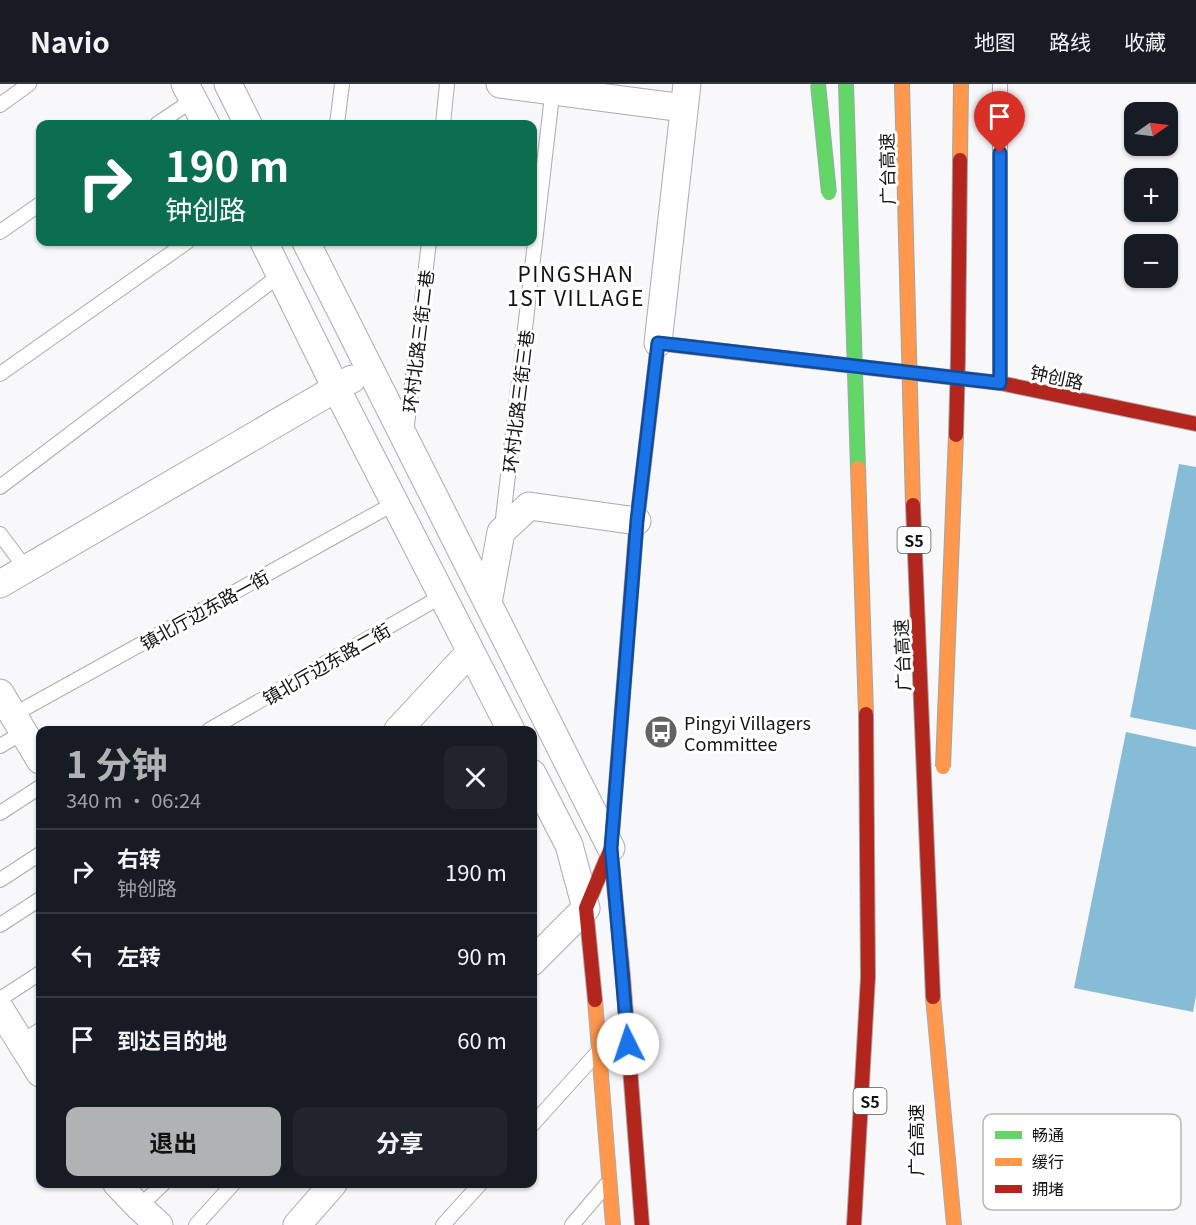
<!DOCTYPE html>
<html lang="zh">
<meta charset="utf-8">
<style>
body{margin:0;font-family:Georgia,"Noto Sans SC",serif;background:#20242c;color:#f1f3f6;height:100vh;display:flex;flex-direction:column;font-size:22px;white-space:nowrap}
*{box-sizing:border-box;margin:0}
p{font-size:20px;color:#9ea1a6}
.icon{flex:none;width:33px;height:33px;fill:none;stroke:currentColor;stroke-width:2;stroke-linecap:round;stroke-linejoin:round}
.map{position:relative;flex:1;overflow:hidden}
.drawer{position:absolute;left:36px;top:642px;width:501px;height:462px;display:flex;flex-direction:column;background:#171b24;border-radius:12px;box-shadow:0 2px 4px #0004}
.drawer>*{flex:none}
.hud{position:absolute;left:36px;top:36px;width:501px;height:126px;border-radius:12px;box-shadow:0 2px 4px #0004;background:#0b6e4f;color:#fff;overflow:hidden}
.needle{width:39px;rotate:76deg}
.controls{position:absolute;left:1124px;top:18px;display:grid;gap:12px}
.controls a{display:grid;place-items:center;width:54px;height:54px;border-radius:12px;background:#171b24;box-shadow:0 2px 4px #0004;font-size:30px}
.pin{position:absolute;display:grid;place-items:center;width:51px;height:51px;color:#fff;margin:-62px -26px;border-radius:50% 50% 50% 0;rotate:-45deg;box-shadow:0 0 6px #0007}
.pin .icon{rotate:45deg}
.me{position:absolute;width:66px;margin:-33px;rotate:356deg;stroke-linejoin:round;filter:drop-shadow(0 0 4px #0008)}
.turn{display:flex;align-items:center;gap:21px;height:126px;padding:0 30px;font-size:27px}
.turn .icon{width:78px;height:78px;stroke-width:2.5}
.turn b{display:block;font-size:42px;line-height:51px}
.round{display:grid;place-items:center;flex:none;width:63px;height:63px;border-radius:12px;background:#20242c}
.headline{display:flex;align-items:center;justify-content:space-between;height:102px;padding:0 30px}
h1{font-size:36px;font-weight:700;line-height:45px;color:#b1b2b4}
.button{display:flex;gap:12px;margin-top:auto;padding:12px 30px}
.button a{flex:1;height:69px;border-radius:12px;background:#b1b2b4;color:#111;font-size:24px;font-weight:700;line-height:69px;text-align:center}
.button a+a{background:#20242c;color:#f1f3f6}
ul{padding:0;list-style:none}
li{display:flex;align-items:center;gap:18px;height:84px;padding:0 30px;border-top:2px solid #363941}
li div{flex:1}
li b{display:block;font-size:22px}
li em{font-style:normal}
header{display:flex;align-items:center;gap:36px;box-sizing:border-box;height:84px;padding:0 30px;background:#171b24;border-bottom:2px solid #363941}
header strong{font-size:28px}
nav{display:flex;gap:33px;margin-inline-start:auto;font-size:21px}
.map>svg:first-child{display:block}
.water{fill:#87bcd6}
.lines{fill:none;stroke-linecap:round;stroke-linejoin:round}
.lane-casing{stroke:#acabad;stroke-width:16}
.street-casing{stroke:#acabad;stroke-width:29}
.slow-casing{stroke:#acabad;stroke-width:16}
.jam-casing{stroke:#acabad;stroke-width:16}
.lane{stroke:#fefefe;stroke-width:14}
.street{stroke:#fefefe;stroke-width:27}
.slow{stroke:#ff974d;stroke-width:14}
.jam{stroke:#b3261e;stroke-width:14}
.fast-bridge-casing{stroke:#9ba8a9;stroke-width:16;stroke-linecap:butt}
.slow-bridge-casing{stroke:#9ba8a9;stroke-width:16;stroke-linecap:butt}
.jam-bridge-casing{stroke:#9ba8a9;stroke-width:16;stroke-linecap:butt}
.fast-bridge{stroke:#63d668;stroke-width:14}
.slow-bridge{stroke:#ff974d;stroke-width:14}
.jam-bridge{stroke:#b3261e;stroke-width:14}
.route-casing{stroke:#114b97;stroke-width:15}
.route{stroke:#1a73e8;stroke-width:10}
.labels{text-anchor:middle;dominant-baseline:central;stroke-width:6;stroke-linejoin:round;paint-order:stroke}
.shield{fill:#fff;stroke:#5a5a5a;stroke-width:1.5}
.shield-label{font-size:16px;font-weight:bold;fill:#131314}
.street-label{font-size:18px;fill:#131314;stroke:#fff}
.poi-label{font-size:18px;fill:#131314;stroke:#fff;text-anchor:start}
.quarter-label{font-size:21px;letter-spacing:1.5px;fill:#131314;stroke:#fff}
.key{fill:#fff;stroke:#b8b8b8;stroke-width:1.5}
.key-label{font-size:16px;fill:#131314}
</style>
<header>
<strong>Navio</strong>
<nav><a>地图</a><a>路线</a><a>收藏</a></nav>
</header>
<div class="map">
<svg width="1196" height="1141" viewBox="0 0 1196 1141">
<rect width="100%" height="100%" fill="#f8f7f9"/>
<g class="water">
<path d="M 1179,380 L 1196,383 L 1196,646 L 1130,633 Z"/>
<path d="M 1126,648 L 1196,663 L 1196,911 L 1193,928 L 1074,904 Z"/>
</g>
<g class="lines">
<g class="lane-casing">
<g id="lane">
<path d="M 0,21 L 29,0"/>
<path d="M 157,40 L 193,16"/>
<path d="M 337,40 L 342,0"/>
<path d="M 443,40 L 447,0"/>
<path d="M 0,148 L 40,120"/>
<path d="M 0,290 L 187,158"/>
<path d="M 1000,299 L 1000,0"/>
<path d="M 406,349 L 429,158"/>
<path d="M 0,403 L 280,191"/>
<path d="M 502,443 L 553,3"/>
<path d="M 0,450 L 26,485"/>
<path d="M 13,631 L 395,419"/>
<path d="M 209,646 L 442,512"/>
<path d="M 0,662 L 24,648"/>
<path d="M 0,729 L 40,703"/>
<path d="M 0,796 L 40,770"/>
<path d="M 0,841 L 40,815"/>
<path d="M 0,915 L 40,889"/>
<path d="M 21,958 L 40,946"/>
<path d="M 532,1041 L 597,969"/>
<path d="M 139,1123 L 163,1100"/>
<path d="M 196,1141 L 233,1100"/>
<path d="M 443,1141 L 480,1100"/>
<path d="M 572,1141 L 606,1101"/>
</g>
</g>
<g class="street-casing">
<g id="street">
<path d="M 185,0 L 206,40"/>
<path d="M 228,0 L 248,40"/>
<path d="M 500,0 L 684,24"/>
<path d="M 264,158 L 336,304 L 511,646"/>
<path d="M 306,158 L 611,764"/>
<path d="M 658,259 L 687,0"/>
<path d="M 0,500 L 352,295"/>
<path d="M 488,519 L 501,448 L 529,422 L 637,437"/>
<path d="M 0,609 L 40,676"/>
<path d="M 398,646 L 470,568"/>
<path d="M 532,689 L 569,761 L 586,824 L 532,878"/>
<path d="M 0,925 L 40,989"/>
<path d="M 117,1100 L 139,1123 L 159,1141"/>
<path d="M 297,1141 L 333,1100"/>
</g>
</g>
<g class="slow-casing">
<g id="slow">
<path d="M 636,447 L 658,259 L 749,270"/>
<path d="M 933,913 L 954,1141"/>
<path d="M 595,916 L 613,1141"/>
</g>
</g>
<g class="jam-casing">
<g id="jam">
<path d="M 749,270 L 1000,299 L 1196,340"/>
<path d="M 611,769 L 623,892 L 642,1141"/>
<path d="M 595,916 L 586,824 L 611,764 L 636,447"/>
<path d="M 854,1141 L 868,893"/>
</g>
</g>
<use href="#lane" class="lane"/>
<use href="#street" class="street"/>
<use href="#slow" class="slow"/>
<use href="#jam" class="jam"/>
<g class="fast-bridge-casing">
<g id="fast-bridge">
<path d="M 818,0 L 829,109"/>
<path d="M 846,0 L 858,384"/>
</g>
</g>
<g class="slow-bridge-casing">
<g id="slow-bridge">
<path d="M 902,0 L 913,421"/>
<path d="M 960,76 L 961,0"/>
<path d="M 858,384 L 866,630"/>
<path d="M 943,683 L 956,351"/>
</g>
</g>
<g class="jam-bridge-casing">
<g id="jam-bridge">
<path d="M 956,351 L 958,274 L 960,76"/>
<path d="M 913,421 L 933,913"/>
<path d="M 866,630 L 868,893"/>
</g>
</g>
<use href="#fast-bridge" class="fast-bridge"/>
<use href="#slow-bridge" class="slow-bridge"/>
<use href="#jam-bridge" class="jam-bridge"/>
</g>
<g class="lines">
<g class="route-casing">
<path id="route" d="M 628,960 L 611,764 L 637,437 L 658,259 L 1000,299 L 1000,69"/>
</g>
<use href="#route" class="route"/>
</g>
<defs>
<g id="bus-disc" transform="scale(1.725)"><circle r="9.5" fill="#636364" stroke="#fff"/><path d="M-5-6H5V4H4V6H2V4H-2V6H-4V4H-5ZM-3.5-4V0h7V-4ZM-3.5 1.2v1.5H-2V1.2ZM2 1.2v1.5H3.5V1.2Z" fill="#fff"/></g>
</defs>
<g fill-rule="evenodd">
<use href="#bus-disc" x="661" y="648"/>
</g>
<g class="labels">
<g class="shield">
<rect x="897.5" y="443" width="33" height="26" rx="4.5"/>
<rect x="853.5" y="1004" width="33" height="26" rx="4.5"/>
</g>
<g class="shield-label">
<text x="914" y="456">S5</text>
<text x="870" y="1017">S5</text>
</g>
<g class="street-label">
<text transform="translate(886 85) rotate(-91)">广台高速</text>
<text transform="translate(417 257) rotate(-83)">环村北路三街二巷</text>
<text transform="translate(1057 292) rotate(12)">钟创路</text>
<text transform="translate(517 317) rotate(-83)">环村北路三街三巷</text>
<text transform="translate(204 525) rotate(-29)">镇北厅边东路一街</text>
<text transform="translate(901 571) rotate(-92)">广台高速</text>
<text transform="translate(326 579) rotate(-30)">镇北厅边东路二街</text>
<text transform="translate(915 1056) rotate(-90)">广台高速</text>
</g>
<g class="poi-label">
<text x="684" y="638">Pingyi Villagers<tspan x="684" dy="21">Committee</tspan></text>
</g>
<g class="quarter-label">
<text x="576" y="189">PINGSHAN<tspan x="576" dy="24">1ST VILLAGE</tspan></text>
</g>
</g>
<rect x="983" y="1030" width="198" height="96" rx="9" class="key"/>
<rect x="995" y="1047" width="27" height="8" fill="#63d668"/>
<rect x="995" y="1074" width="27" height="8" fill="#ff974d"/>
<rect x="995" y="1101" width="27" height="8" fill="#b3261e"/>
<g class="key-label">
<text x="1032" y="1057">畅通</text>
<text x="1032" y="1084">缓行</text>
<text x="1032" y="1111">拥堵</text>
</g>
</svg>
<div class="controls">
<a><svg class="needle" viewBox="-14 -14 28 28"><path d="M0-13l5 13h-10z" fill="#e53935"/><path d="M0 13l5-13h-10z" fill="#9ea1a6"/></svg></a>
<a>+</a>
<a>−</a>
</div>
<div class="pin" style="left:1000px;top:69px;background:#d93025"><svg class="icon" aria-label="arrive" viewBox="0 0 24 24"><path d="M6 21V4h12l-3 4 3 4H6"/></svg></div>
<svg class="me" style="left:628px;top:960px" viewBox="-20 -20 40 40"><circle r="19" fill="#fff"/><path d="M0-13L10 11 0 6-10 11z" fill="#1a73e8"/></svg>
<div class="hud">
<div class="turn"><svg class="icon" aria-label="right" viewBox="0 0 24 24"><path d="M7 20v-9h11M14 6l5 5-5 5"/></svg><div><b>190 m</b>钟创路</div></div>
</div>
<section class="drawer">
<div class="headline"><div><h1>1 分钟</h1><p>340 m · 06:24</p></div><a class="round"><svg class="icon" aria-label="close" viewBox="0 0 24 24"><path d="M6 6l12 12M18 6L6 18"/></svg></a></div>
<ul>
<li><svg class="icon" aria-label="right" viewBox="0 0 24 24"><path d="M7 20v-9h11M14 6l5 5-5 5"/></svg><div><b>右转</b><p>钟创路</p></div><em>190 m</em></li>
<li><svg class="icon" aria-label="left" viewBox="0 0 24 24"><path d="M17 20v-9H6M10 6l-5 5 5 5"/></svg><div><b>左转</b></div><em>90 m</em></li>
<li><svg class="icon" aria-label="arrive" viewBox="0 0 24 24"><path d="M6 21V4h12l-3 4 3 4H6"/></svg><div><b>到达目的地</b></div><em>60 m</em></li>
</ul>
<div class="button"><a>退出</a><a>分享</a></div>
</section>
</div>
